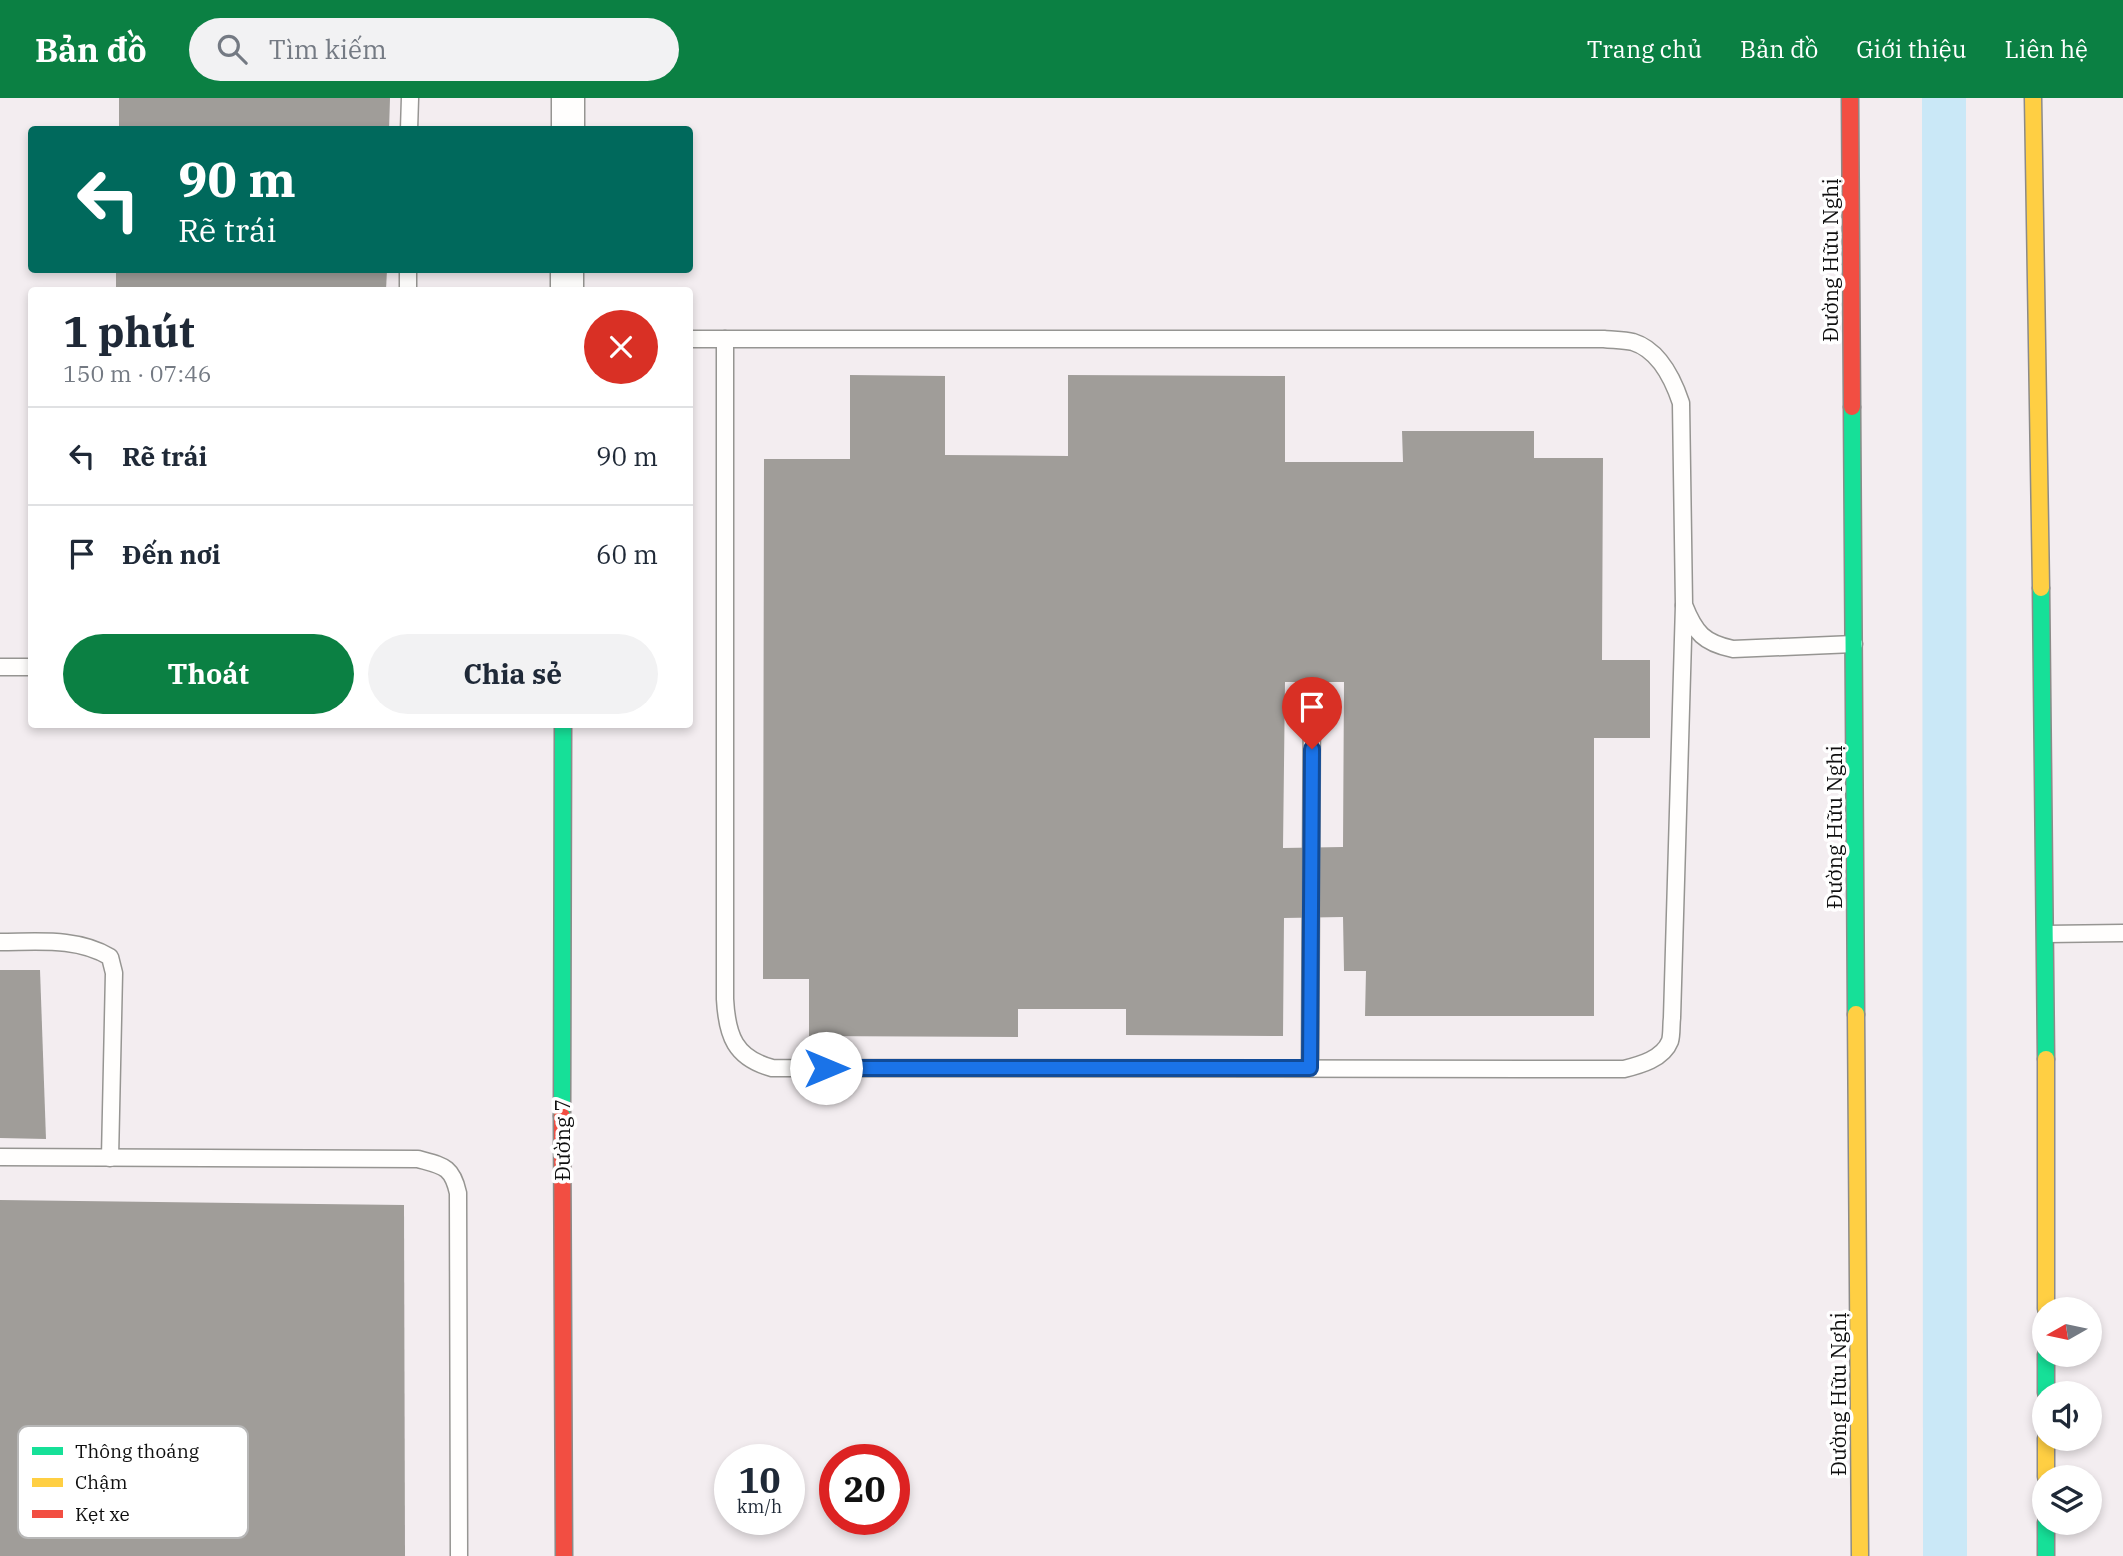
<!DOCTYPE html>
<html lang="vi">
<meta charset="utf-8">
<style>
body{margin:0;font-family:"IBM Plex Serif",serif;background:#f2f2f3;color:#1f2937;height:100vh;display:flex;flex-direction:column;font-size:26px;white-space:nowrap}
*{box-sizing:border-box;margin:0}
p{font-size:23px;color:#747a83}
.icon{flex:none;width:38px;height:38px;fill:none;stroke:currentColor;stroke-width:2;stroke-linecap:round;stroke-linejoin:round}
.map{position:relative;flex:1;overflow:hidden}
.side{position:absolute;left:28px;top:189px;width:665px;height:441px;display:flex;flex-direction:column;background:#fff;border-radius:7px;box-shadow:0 4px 10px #0003}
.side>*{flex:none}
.banner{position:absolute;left:28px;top:28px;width:665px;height:147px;border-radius:7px;box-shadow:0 4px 10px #0003;background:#00695c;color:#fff;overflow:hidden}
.needle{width:46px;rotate:261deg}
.buttons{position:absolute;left:2032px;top:1199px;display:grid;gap:14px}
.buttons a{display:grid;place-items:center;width:70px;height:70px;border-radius:50%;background:#fff;box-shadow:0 4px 10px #0003;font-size:35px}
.speed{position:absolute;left:714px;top:1346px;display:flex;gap:14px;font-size:35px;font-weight:700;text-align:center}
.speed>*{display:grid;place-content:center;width:91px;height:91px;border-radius:50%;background:#fff;box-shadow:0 4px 10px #0003;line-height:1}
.speed small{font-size:18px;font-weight:400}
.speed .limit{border:10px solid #d22;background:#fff;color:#111}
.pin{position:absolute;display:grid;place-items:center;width:60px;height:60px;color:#fff;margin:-72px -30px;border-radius:50% 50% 50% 0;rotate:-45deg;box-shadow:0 0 7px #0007}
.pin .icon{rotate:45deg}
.me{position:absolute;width:77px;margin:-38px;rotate:90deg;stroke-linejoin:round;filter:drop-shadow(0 0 5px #0008)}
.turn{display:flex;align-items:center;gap:24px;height:147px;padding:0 35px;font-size:32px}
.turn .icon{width:91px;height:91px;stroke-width:2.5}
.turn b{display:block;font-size:49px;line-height:60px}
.round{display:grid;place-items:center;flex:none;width:74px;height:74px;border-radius:37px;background:#f2f2f3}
.summary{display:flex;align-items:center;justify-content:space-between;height:119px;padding:0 35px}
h1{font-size:42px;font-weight:800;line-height:52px}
.cta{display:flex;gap:14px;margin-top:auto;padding:14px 35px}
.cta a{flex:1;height:80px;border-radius:42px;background:#0b8043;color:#fff;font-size:28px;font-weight:800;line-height:80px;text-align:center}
.cta a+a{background:#f2f2f3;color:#1f2937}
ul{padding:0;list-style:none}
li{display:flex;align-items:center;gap:21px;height:98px;padding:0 35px;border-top:2px solid #e0e1e3}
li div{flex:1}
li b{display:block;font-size:26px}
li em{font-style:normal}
header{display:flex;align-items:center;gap:42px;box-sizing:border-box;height:98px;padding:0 35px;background:#0b8043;color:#fff}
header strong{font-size:33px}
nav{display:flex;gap:38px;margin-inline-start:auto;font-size:24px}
.search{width:490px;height:63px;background:#f2f2f3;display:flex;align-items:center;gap:18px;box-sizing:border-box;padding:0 24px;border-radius:38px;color:#747a83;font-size:26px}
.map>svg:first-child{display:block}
.industrial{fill:#f3edf0;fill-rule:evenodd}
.water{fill:#cae8f7}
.building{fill:#a09d99;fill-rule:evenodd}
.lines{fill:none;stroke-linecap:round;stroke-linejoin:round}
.lane-casing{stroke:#969592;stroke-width:19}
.street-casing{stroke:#969592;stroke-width:35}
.fast-casing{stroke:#8c8b89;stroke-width:19}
.slow-casing{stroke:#8c8b89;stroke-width:19}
.jam-casing{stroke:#8c8b89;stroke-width:19}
.lane{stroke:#fffefd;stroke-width:16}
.street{stroke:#fffefd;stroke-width:32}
.fast{stroke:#16e098;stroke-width:16}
.slow{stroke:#ffcf43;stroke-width:16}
.jam{stroke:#f24e42;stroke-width:16}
.route-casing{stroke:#114b97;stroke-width:18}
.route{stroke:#1a73e8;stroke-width:12}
.labels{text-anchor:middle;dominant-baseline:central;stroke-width:7;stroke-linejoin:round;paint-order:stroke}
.street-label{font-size:21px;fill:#0f0f0f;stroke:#fff}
.key{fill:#fff;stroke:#b7b7b7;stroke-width:2}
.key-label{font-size:19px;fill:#0f0f0f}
</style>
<header>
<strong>Bản đồ</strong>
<div class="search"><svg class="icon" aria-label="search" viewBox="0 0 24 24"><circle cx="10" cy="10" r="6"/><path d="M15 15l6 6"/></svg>Tìm kiếm</div>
<nav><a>Trang chủ</a><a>Bản đồ</a><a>Giới thiệu</a><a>Liên hệ</a></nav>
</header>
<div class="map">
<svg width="2123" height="1458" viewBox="0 0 2123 1458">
<rect width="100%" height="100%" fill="#fcfaf4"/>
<path class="industrial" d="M 0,0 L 2123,0 L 2123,1458 L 0,1458 ZM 32,32 L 690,32 L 690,172 L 32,172 ZM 32,192 L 690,192 L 690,626 L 32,626 ZM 2044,1211 L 2090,1211 L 2090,1256 L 2044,1256 ZM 2044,1295 L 2090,1295 L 2090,1340 L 2044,1340 ZM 730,1362 L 789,1362 L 789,1421 L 730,1421 ZM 835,1362 L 894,1362 L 894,1421 L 835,1421 ZM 2044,1379 L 2090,1379 L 2090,1424 L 2044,1424 Z"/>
<path class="water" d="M 1922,0 L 1966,0 L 1967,1458 L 1923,1458 Z"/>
<g class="building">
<path d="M 119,0 L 390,0 L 389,32 L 119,32 Z"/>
<path d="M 116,172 L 387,172 L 386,192 L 116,192 Z"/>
<path d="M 850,277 L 945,278 L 945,357 L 1068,358 L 1068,277 L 1285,278 L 1285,364 L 1403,364 L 1402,333 L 1534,333 L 1534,360 L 1603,360 L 1602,562 L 1650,562 L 1650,640 L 1594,640 L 1594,918 L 1365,918 L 1366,873 L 1344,873 L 1343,819 L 1284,820 L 1283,938 L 1126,937 L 1126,911 L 1018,911 L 1018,939 L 809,938 L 809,881 L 763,881 L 764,361 L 850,361 ZM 1285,584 L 1344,584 L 1343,749 L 1283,750 Z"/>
<path d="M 0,872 L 40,872 L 46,1041 L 0,1040 Z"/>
<path d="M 0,1102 L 404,1107 L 405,1458 L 0,1458 Z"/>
</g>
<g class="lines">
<g class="lane-casing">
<g id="lane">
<path d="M 409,32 L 410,0"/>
<path d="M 408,192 L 408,172"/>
<path d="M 690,241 L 1604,241 C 1613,242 1624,242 1633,244 C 1659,252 1673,281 1681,305 L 1684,507 C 1695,535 1704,545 1733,551 L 1854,546"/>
<path d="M 725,241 L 725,901 C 727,938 735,960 772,970 L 1624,971 C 1640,967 1663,961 1670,943 C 1672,936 1671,927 1672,920 L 1684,507"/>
<path d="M 0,569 L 32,569"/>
<path d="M 2046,836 L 2123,835"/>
<path d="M 0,844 C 37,844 77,839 110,859 L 114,875 L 110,1060"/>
<path d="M 1310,970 L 1312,598"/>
<path d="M 0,1059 L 418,1061 C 443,1068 452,1068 458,1095 L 459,1458"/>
</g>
</g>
<g class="street-casing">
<g id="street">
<path d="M 568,32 L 568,0"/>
<path d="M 567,192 L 567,172"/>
</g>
</g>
<g class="fast-casing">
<g id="fast">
<path d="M 1852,309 L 1856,916"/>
<path d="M 2041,490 L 2046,961"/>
<path d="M 562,1018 L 563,626"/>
<path d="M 2046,1256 L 2046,1295"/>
<path d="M 2046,1424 L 2046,1458"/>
</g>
</g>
<g class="slow-casing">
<g id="slow">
<path d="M 2033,0 L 2041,490"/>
<path d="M 1856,916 L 1860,1458"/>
<path d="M 2046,961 L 2046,1211"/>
<path d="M 2046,1340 L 2046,1379"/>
</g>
</g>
<g class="jam-casing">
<g id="jam">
<path d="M 1850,0 L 1852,309"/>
<path d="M 562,1018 L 564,1458"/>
</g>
</g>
<use href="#lane" class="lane"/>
<use href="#street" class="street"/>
<use href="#fast" class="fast"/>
<use href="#slow" class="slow"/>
<use href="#jam" class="jam"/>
</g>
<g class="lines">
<g class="route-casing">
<path id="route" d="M 826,970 L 1310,970 L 1312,651"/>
</g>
<use href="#route" class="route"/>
</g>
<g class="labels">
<g class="street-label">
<text transform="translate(1830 162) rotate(-90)">Đường Hữu Nghị</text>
<text transform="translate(1834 729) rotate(-90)">Đường Hữu Nghị</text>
<text transform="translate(562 1042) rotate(-90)">Đường 7</text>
<text transform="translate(1838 1296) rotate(-90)">Đường Hữu Nghị</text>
</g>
</g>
<rect x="18" y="1328" width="230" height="112" rx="10" class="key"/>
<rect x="32" y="1349" width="31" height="8" fill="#16e098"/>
<rect x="32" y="1380" width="31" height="9" fill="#ffcf43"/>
<rect x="32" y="1412" width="31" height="8" fill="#f24e42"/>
<g class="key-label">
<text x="75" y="1360">Thông thoáng</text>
<text x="75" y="1391">Chậm</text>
<text x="75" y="1423">Kẹt xe</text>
</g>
</svg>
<div class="buttons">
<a><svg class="needle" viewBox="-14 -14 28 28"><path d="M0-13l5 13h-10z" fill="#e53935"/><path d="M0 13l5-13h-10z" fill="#747a83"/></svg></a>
<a><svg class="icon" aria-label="sound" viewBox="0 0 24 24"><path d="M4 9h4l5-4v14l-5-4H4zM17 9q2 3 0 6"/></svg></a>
<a><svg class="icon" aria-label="layers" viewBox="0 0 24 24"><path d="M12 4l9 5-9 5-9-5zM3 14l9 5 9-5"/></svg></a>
</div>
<div class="speed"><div>10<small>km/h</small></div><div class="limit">20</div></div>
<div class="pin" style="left:1312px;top:651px;background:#d93025"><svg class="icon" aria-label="arrive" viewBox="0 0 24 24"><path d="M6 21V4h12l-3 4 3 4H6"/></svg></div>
<svg class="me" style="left:826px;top:970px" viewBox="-20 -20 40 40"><circle r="19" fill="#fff"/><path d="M0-13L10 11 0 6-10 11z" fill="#1a73e8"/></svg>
<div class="banner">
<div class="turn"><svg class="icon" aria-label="left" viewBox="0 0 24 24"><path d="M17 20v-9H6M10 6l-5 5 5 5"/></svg><div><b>90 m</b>Rẽ trái</div></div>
</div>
<section class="side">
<div class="summary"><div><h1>1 phút</h1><p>150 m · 07:46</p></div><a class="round" style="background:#d93025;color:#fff"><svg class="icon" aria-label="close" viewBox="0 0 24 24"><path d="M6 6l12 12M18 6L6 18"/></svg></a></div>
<ul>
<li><svg class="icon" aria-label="left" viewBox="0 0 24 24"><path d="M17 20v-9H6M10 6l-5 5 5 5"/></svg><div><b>Rẽ trái</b></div><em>90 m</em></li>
<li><svg class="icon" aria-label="arrive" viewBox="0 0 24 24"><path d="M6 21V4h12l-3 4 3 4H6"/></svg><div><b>Đến nơi</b></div><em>60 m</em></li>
</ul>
<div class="cta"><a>Thoát</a><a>Chia sẻ</a></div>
</section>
</div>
